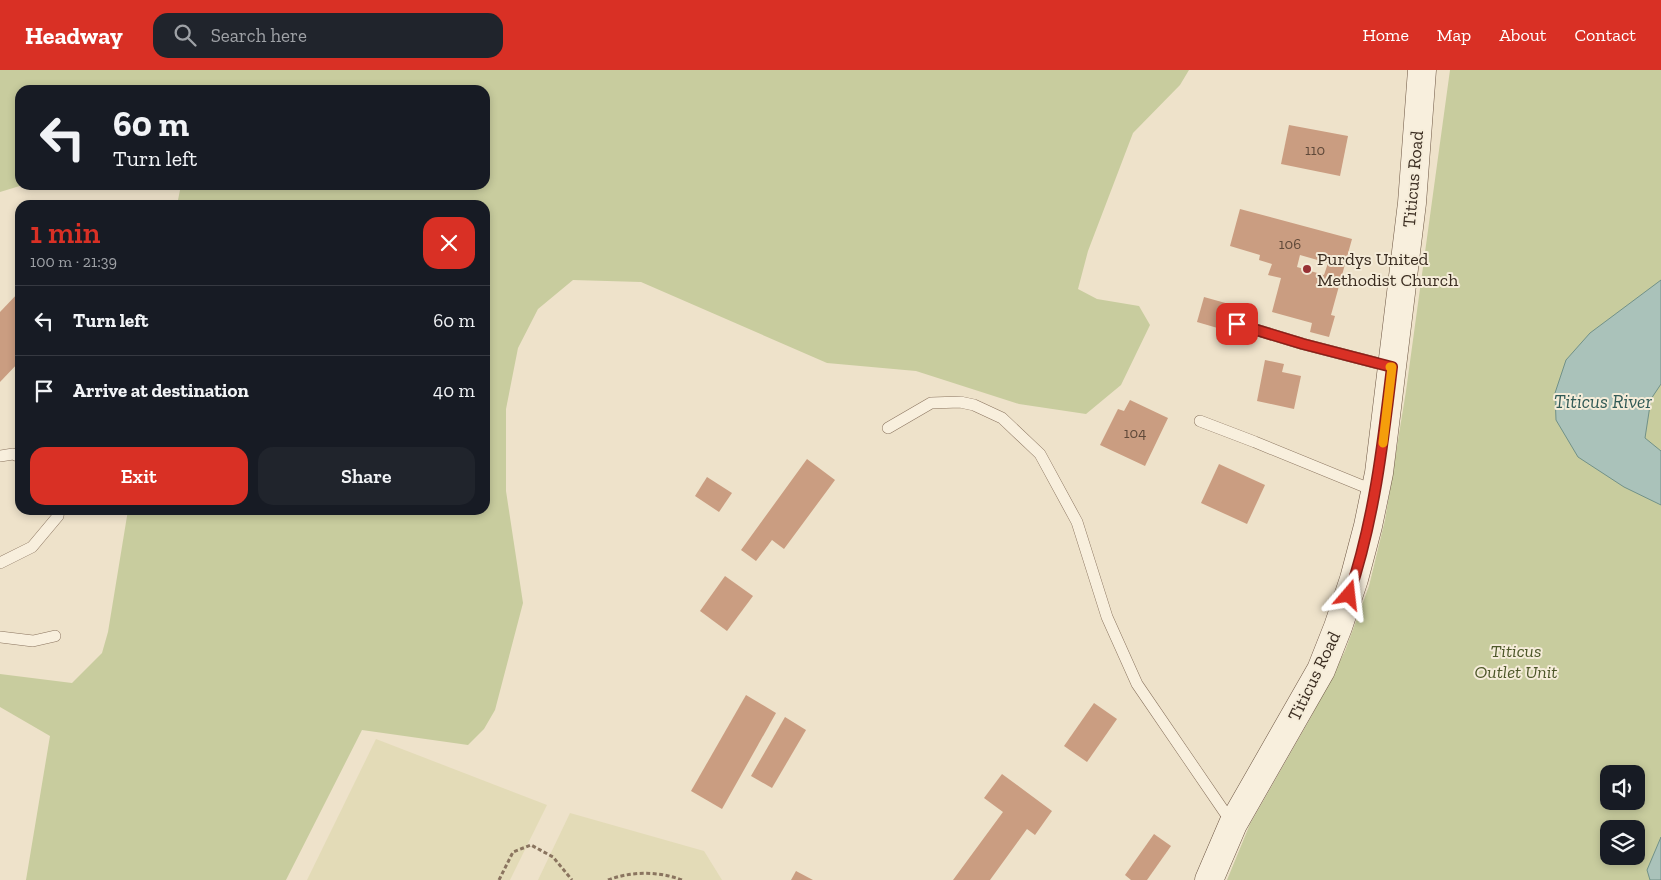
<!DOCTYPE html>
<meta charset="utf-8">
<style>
body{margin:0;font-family:"Zilla Slab",serif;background:#20242c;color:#f1f3f6;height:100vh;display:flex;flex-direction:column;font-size:19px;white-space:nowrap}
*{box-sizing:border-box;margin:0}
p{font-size:16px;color:#9ea1a6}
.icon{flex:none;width:28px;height:28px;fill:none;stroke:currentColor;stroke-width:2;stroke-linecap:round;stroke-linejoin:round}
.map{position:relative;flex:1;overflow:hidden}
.panel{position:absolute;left:15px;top:130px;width:475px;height:315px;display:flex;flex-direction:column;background:#171b24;border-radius:15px;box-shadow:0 2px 8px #0003}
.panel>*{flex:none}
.banner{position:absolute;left:15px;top:15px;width:475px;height:105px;border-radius:15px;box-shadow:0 2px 8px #0003;background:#171b24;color:#f1f3f6;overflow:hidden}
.fabs{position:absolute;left:1600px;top:695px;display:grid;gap:10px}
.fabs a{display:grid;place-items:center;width:45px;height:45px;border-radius:10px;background:#171b24;box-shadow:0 2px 8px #0003;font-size:25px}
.pin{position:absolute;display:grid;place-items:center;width:42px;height:42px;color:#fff;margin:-21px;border-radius:10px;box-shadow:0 2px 8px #0006}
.me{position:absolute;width:55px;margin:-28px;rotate:17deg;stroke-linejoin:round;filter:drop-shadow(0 0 4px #0008)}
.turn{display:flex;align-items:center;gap:18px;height:105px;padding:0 15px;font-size:22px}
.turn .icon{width:65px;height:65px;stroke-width:2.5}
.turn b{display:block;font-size:35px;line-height:42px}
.round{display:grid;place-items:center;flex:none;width:52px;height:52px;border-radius:15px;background:#20242c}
.overview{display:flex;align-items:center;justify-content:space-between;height:85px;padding:0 15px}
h1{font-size:30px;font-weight:600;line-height:38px;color:#d93025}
.cta{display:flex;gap:10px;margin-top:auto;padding:10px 15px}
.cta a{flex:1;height:58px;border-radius:15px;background:#d93025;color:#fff;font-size:20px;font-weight:600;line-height:58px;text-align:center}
.cta a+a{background:#20242c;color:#f1f3f6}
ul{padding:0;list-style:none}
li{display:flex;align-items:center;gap:15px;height:70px;padding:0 15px;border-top:1px solid #363941}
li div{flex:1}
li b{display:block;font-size:19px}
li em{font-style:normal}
header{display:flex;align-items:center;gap:30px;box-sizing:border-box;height:70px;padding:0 25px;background:#d93025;color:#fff}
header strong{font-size:24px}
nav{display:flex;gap:28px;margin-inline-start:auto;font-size:18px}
.search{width:350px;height:45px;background:#20242c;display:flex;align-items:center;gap:12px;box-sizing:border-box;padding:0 18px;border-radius:15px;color:#9ea1a6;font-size:19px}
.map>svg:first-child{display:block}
.farmland{fill:#e3dbb7}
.green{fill:#c8cc9e;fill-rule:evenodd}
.water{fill:#aac2ba;stroke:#719188}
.building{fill:#ca9d81;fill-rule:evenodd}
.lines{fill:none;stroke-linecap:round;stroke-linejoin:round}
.lane-casing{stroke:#8a745f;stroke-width:12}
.secondary-casing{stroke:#6c5542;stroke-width:29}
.path{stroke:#8a745f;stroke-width:3;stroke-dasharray:4 2.5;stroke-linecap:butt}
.lane{stroke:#f8efdd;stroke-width:11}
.secondary{stroke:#f8efdd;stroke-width:28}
.route-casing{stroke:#8d1f18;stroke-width:12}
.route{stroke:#d93025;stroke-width:9}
.slow{stroke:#f59e0b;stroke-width:9}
.poi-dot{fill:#973134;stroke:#f5ecd9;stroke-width:2}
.labels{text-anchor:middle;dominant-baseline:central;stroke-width:4;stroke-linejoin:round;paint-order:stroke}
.number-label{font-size:15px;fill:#5f4939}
.street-label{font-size:18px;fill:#3b2d21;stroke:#f5ecd9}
.poi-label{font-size:18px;fill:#3b2d21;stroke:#f5ecd9;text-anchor:start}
.park-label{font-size:18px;font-style:italic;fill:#4d5729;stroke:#f5ecd9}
.water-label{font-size:19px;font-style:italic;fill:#315a56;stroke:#f5ecd9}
</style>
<header>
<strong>Headway</strong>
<div class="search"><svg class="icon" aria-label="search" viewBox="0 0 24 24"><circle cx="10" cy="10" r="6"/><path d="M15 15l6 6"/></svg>Search here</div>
<nav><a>Home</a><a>Map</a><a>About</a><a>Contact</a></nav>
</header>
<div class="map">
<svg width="1661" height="810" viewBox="0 0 1661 810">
<rect width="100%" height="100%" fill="#eee2ca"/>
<g class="farmland">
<path d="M 376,669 L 547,735 L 510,810 L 307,810 Z"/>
<path d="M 570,743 L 704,781 L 722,810 L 538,810 Z"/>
</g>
<g class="green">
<path d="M 0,0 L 1189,0 L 1180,15 L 1133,63 L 1088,181 L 1078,219 L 1097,229 L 1139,236 L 1150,255 L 1121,315 L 1086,344 L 1019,334 L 916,301 L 827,293 L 641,212 L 573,210 L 538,239 L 518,278 L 506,339 L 506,421 L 523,533 L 495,640 L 484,659 L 468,675 L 362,660 L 286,810 L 26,810 L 50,666 L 0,637 L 0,604 L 72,613 L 102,583 L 108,562 L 128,440 L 485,440 L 485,135 L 177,135 L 181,115 L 485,115 L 485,20 L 20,20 L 20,115 L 23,115 L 0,122 Z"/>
<path d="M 1450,0 L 1661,0 L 1661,810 L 1227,810 L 1250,754 L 1311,647 L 1345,581 L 1369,516 L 1385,450 L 1406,321 ZM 1609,704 L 1636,704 L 1636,731 L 1609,731 ZM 1609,759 L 1636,759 L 1636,786 L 1609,786 Z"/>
</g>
<g class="water">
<path d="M 1661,210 L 1661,314 L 1651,329 L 1645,368 L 1661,381 L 1661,435 L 1624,417 L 1578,387 L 1556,350 L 1555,323 L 1566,290 L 1590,263 Z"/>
<path d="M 1661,767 L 1661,810 L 1650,810 L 1647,800 Z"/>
</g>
<g class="building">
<path d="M 1289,55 L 1348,66 L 1340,106 L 1281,94 Z"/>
<path d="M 1240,139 L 1352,169 L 1331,245 L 1335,246 L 1329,267 L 1310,262 L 1312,253 L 1272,242 L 1281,208 L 1268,205 L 1272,194 L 1259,190 L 1260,185 L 1230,176 ZM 1300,185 L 1328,193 L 1324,205 L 1297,197 Z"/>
<path d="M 20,221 L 20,291 L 0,312 L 0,242 Z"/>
<path d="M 1204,227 L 1229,234 L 1221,259 L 1197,252 Z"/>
<path d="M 1265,290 L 1284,294 L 1282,302 L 1301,306 L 1294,339 L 1257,331 Z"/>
<path d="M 1130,330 L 1168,348 L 1145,396 L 1100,375 L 1118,339 L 1124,341 Z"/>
<path d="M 807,389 L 835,410 L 784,479 L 772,470 L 756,491 L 741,480 Z"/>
<path d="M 1219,394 L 1265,415 L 1247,454 L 1201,433 Z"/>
<path d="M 707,407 L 732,423 L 719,442 L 695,426 Z"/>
<path d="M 725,506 L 753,526 L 727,561 L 700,541 Z"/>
<path d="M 746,625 L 776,643 L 722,739 L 691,721 Z"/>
<path d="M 1094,633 L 1117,649 L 1087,692 L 1064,676 Z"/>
<path d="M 785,647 L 806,660 L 772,718 L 751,706 Z"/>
<path d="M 1002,704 L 1052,741 L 1035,765 L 1027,759 L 990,810 L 953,810 L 1003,742 L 984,728 Z"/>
<path d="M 1154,764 L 1171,776 L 1147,810 L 1131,810 L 1125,805 Z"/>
<path d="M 796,801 L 813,810 L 791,810 Z"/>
</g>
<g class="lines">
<g class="lane-casing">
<g id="lane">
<path d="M 1237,254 L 1303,274 L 1392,297"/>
<path d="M 1200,351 L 1255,372 L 1375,421"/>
<path d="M 888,358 L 931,333 L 960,332 L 974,335 L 1002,348 L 1040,384 L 1077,452 L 1107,547 L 1137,614 L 1232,753"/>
<path d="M 0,386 L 13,384 L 20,387"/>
<path d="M 0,493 L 32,477 L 58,446 L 59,440"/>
<path d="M 0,567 L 33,571 L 55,566"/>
</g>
</g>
<g class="secondary-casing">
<path id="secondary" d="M 1209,810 L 1233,754 L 1321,600 L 1338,557 L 1354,509 L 1368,456 L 1379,403 L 1412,133 L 1422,0"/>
</g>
<g class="path">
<path d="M 499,810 L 513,782 L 531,775 L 553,787 L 572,810"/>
<path d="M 608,810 C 632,801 658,801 682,810"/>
</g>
<use href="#lane" class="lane"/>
<use href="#secondary" class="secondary"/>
</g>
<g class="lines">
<g class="route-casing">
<path id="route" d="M 1237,254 L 1303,274 L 1392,297 C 1383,374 1374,451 1349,525"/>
</g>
<use href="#route" class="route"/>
<path class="slow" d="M 1383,373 L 1392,297 L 1390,297"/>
</g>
<circle class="poi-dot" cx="1307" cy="199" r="5"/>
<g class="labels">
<g class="number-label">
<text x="1315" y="80">110</text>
<text x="1290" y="174">106</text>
<text x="1135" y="363">104</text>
</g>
<g class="street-label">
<text transform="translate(1413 109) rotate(-85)">Titicus Road</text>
<text transform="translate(1314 606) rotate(-64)">Titicus Road</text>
</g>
<g class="poi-label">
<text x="1317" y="189">Purdys United<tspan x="1317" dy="21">Methodist Church</tspan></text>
</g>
<g class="park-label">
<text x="1516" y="581">Titicus<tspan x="1516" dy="21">Outlet Unit</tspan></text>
</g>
<g class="water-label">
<text x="1603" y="331">Titicus River</text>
</g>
</g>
</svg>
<div class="fabs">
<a><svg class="icon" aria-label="sound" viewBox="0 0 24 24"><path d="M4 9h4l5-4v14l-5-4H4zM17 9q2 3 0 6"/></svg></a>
<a><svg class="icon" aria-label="layers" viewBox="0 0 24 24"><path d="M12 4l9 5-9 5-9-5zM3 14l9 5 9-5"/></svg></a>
</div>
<div class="pin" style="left:1237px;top:254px;background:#d93025"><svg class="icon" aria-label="arrive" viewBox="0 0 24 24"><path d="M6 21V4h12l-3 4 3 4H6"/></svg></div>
<svg class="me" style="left:1349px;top:525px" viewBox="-20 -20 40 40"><path d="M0-17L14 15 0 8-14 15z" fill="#d93025" stroke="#fff" stroke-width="4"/></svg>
<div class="banner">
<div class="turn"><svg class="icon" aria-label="left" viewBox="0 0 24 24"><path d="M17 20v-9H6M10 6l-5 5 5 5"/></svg><div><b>60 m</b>Turn left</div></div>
</div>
<section class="panel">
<div class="overview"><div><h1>1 min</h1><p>100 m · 21:39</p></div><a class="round" style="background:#d93025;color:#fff"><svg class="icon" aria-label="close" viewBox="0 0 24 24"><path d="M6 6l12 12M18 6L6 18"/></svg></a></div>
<ul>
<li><svg class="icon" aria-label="left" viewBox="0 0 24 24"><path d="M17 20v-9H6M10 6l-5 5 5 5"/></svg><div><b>Turn left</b></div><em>60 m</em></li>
<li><svg class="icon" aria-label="arrive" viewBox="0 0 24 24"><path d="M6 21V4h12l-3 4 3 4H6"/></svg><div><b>Arrive at destination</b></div><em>40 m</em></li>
</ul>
<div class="cta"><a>Exit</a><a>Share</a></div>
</section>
</div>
